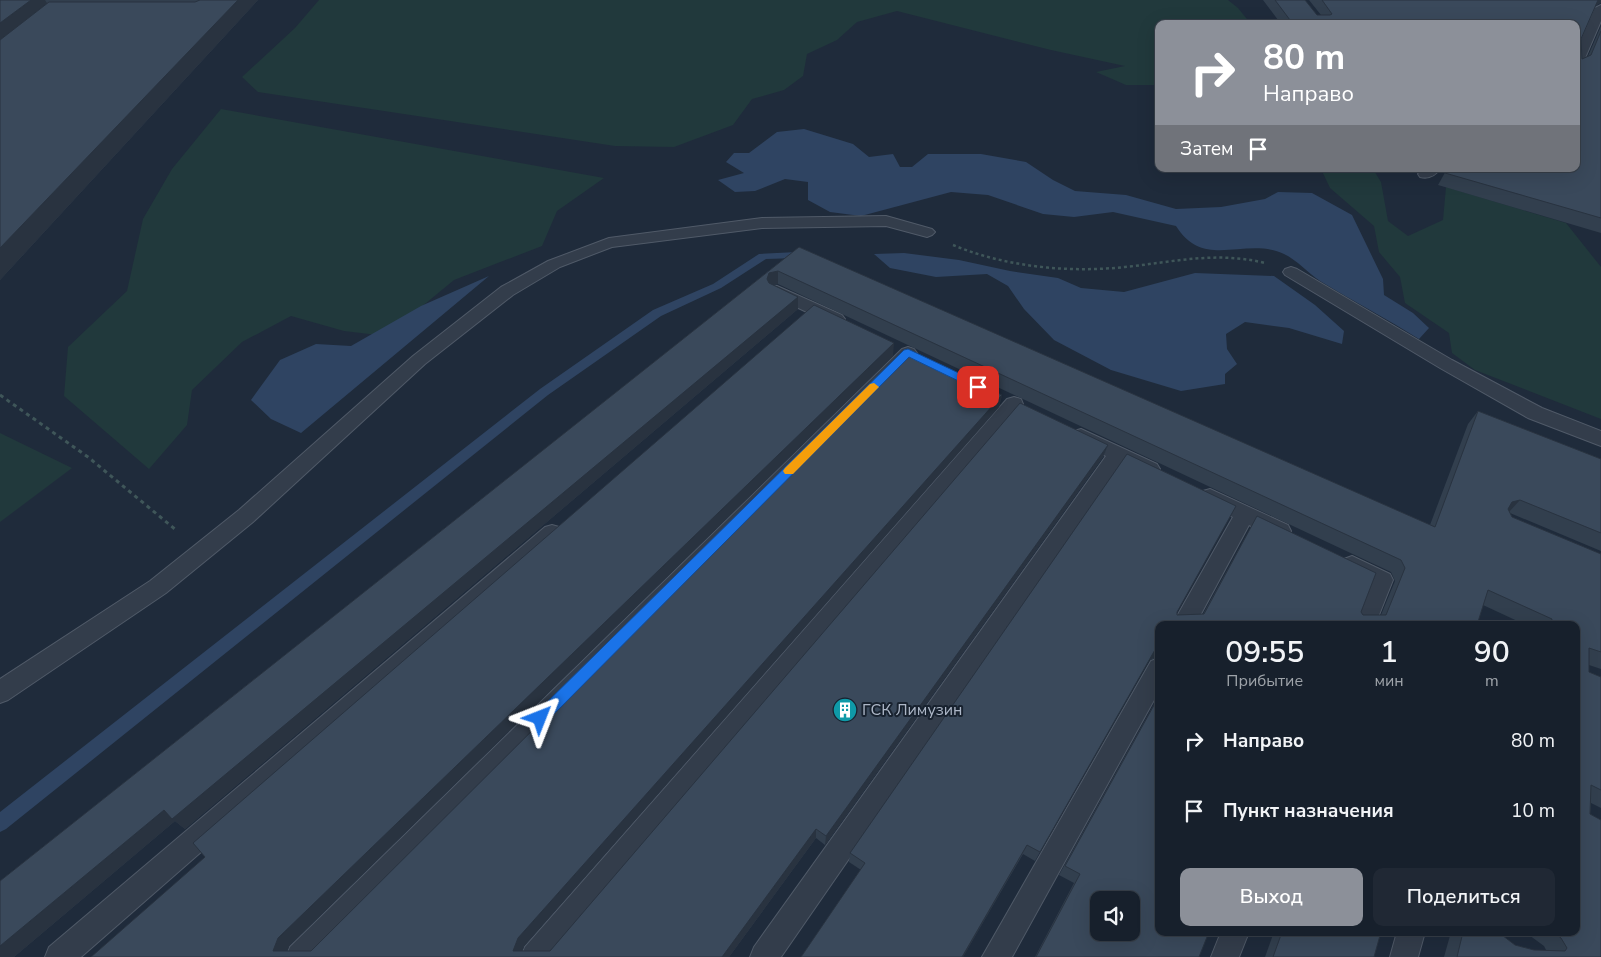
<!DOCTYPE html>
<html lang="ru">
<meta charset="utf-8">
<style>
body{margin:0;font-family:"Nunito Sans",sans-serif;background:#202834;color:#f1f3f6;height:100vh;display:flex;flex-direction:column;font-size:19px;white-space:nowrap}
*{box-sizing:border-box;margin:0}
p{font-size:16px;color:#9ea3a9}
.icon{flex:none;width:28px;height:28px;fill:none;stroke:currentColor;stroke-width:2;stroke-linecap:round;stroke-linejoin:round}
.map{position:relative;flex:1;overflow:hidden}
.panel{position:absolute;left:1155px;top:621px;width:425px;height:315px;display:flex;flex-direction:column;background:#17202c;border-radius:10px;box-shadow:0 5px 20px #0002,0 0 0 1px #363e48}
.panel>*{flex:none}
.banner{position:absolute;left:1155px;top:20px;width:425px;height:152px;border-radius:10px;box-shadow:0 5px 20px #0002,0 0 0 1px #363e48;background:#8c9099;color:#fff;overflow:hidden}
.fabs{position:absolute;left:1090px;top:891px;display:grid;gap:10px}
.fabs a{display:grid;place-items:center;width:50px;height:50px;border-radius:10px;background:#17202c;box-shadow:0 5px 20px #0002,0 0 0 1px #363e48;font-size:25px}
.pin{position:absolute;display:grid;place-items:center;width:42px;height:42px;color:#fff;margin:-21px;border-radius:10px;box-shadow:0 2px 8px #0006}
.me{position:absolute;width:55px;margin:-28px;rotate:45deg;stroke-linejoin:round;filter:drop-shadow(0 0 4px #0008)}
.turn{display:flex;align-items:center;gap:18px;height:105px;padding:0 25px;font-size:22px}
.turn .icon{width:65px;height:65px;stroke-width:2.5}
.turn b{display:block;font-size:35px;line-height:42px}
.then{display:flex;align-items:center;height:48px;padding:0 25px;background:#0003;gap:10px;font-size:19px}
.eta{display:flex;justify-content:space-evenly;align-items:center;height:85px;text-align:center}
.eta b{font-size:30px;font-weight:600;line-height:35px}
.action{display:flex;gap:10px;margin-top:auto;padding:10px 25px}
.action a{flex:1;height:58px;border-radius:10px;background:#8c9099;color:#fff;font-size:20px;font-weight:600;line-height:58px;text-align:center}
.action a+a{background:#202834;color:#f1f3f6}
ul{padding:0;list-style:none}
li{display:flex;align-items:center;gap:15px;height:70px;padding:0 25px}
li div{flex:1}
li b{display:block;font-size:19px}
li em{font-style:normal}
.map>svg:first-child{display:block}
.green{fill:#21393c}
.water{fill:#2f4462}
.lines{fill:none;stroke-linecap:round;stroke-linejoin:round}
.stream{fill:#2f4462;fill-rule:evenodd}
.service-casing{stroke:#505a68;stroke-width:2}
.path-far1{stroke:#3f5659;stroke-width:2.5;stroke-dasharray:3 3;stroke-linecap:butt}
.path{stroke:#3f5659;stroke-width:3;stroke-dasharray:4 4;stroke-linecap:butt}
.service{fill:#333d4b;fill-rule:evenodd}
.wall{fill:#323f4e}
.shaded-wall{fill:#293340}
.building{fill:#3a495b;stroke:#293340;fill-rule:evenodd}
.route{fill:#1a73e8;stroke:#114b97}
.slow{fill:#f59e0b}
.labels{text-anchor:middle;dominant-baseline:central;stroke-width:4;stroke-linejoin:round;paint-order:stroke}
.near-poi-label{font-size:16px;fill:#adb7c7;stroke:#18222f;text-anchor:start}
</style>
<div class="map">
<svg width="1601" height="957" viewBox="0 0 1601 957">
<rect width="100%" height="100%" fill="#1f2b3b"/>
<g class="green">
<path d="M 319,0 L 1228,0 L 1238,8 L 1251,24 L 1159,24 L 1159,85 L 1126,85 L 1096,72 L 1125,66 L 1051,50 L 897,11 L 857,22 L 837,40 L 807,54 L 803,76 L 784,90 L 752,99 L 733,125 L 674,147 L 615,146 L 258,92 L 242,77 L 295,28 Z"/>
<path d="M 221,109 L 604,178 L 557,211 L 542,246 L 454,280 L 386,336 L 344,331 L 291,316 L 242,342 L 192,390 L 187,425 L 149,469 L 64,396 L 68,347 L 127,291 L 143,219 L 172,169 Z"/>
<path d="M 1321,169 L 1373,169 L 1381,182 L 1388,221 L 1408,236 L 1443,220 L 1446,187 L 1566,223 L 1601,267 L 1601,419 L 1475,370 L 1452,353 L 1449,333 L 1405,303 L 1400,277 L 1379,252 L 1374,226 L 1330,188 Z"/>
<path d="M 0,433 L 72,468 L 0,522 Z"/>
</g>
<g class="water">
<path d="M 804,129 L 853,144 L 869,157 L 893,154 L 900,167 L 912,167 L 928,154 L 981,154 L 1026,162 L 1053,180 L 1075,191 L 1126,195 L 1176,209 L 1221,207 L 1265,199 L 1278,192 L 1312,193 L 1352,215 L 1383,279 L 1384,295 L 1413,313 L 1429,328 L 1419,339 C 1387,319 1353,301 1320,281 C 1308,273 1297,260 1284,254 C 1245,236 1204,271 1176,226 L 1113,212 L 1074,217 L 1043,214 L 988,195 L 951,192 L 861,216 L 830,212 L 808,200 L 808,182 L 785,179 L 755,191 L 735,192 L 718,180 L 744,173 L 726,162 L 734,153 L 749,153 L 777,132 Z"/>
<path d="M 904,253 L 959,260 L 1010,271 L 1058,278 L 1081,288 L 1124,292 L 1195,273 L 1274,276 L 1315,305 L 1344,331 L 1342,344 L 1289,328 L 1245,322 L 1226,334 L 1227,349 L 1237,364 L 1225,374 L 1225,384 L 1181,391 L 1111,370 L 1054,340 L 1024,309 L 1008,286 L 987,274 L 936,277 L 890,268 L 874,254 Z"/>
<path d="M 489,276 L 301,433 L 271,419 L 251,400 L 280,360 L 316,344 L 351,346 L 421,306 Z"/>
</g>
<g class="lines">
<path class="stream" d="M 797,252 L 810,255 L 811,257 L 806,260 L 797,258 L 766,259 L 721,288 L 661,316 L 548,395 L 6,829 L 0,832 L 0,812 L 540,389 L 653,310 L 713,284 L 759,254 Z"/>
<g class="service-casing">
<g id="service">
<path d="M 1601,5 L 1601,21 L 1582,65 L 1576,69 L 1576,51 L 1595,8 Z"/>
<path d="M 1423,169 L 1440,169 C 1435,176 1428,179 1420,177 L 1418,174 Z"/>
<path d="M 886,216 L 932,229 L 935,232 L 932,235 L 927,237 L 886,226 L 762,228 L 612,247 L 560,267 L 513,295 L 425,364 L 253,522 L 166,593 L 8,700 L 0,703 L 0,679 L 150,581 L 239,510 L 413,356 L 501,287 L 548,261 L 609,238 L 762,218 Z"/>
<path d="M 1291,267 L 1297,269 L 1452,360 L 1542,408 L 1601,431 L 1601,446 L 1528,418 L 1440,368 L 1285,275 L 1283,272 L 1285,269 Z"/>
<path d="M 777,286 L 842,315 L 845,319 L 842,323 L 836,324 L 830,323 L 771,295 L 769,291 L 771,287 Z"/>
<path d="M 908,347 L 914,349 L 917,353 L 914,357 L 320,957 L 286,957 L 290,947 L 902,349 Z"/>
<path d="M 1014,397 L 1021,399 L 1023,404 L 1021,409 L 554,957 L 521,957 L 525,947 L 1007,399 Z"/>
<path d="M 1081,429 L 1157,464 L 1160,469 L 1157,474 L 1150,476 L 1122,464 L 781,957 L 750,957 L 754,947 L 1106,456 L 1074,441 L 1071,436 L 1074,431 Z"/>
<path d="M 1210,489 L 1288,525 L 1291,531 L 1288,537 L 1281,539 L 1249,525 L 1195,625 L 1172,625 L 1233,517 L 1203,503 L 1200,497 L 1203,491 Z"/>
<path d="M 552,525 L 559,527 L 563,533 L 559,539 L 81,957 L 45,957 L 49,947 L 545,527 Z"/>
<path d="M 1352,556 L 1390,574 L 1393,580 L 1375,625 L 1353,625 L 1369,584 L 1344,571 L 1341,565 L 1344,559 Z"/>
<path d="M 1159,658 L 1159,691 L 1012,957 L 982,957 L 1151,661 Z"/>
<path d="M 1221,932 L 1249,932 L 1239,957 L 1211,957 Z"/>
<path d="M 1397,932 L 1425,932 L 1418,957 L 1390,957 Z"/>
</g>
</g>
<path class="path-far1" d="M 953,245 C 1006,267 1068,273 1125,267 C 1173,262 1217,251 1265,263"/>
<path class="path" d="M 0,395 L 88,457 L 176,530"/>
<use href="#service" class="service"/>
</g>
<g class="wall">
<path d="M 0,0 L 258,0 L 0,280 Z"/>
<path d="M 1263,0 L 1305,0 L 1317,15 L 1321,15 L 1309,0 L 1601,0 L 1596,6 L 1581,39 L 1582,59 L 1588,56 L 1601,26 L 1601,233 L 1438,185 L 1447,169 L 1576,24 L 1281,24 Z"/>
<path d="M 799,247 L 1430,525 L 1468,424 L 1478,411 L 1601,459 L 1601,551 L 1510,513 L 1512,517 L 1601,554 L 1601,669 L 1589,665 L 1589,672 L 1601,677 L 1601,808 L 1591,803 L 1590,814 L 1601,820 L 1601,957 L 1444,957 L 1451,932 L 1498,932 L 1515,945 L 1534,950 L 1546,950 L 1544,946 L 1529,935 L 1519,932 L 1576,932 L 1576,625 L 1526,625 L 1483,605 L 1477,625 L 1159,625 L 1159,657 L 1149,660 L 1035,861 L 1023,854 L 963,957 L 801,957 L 861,870 L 849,862 L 850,853 L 1127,454 L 1236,506 L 1177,612 L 1177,615 L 1203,614 L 1257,516 L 1376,573 L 1361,612 L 1363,615 L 1381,615 L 1395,581 L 1391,572 L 778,284 L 774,285 L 798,297 L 798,309 L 185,829 L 175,821 L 14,957 L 0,957 L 0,881 Z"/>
<path d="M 893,356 L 289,946 L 287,951 L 311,951 L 1002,395 L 999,407 L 524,946 L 522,951 L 550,951 L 1108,445 L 1103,457 L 825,845 L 816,838 L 729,957 L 91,957 Z"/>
<path d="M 1159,695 L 1159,932 L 1199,957 L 1035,957 L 1074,883 L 1059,875 Z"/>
<path d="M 1274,932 L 1381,932 L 1374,957 L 1265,957 Z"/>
</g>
<g class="shaded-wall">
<path d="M 31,0 L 45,0 L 50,8 L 0,47 L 0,23 Z"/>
<path d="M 238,0 L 258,0 L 0,280 L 0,248 Z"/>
<path d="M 1598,0 L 1601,0 L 1601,3 L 1593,7 Z"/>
<path d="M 778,271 L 778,284 L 769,286 L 767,279 L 769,273 Z"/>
<path d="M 798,297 L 798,309 L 185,829 L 175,821 L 14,957 L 0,957 L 0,946 L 164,810 Z"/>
<path d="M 894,343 L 893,356 L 289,946 L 285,957 L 273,951 L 278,938 Z"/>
<path d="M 1002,395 L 999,407 L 524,946 L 520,957 L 513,951 L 518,938 Z"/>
<path d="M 1108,445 L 1103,457 L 825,845 L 826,836 Z"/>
<path d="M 1520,500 L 1509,512 L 1500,514 L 1512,502 Z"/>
<path d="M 1159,647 L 1158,656 L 1149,660 L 1035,861 L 1156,648 Z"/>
<path d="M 816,829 L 816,838 L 729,957 L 722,957 Z"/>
<path d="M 1027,845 L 963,957 L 962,957 Z"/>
</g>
<g class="building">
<path d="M 0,0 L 31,0 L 0,23 Z"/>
<path d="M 200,0 L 238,0 L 0,248 L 0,40 L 49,2 L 195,2 Z"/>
<path d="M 1275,0 L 1305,0 L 1317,15 L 1330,15 L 1332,14 L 1322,0 L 1598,0 L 1581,39 L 1582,59 L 1591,55 L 1601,31 L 1601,218 L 1445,173 L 1447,169 L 1576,169 L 1576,24 L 1293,24 Z"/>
<path d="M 799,247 L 1435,527 L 1478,411 L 1601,459 L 1601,533 L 1520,500 L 1512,502 L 1508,509 L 1512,517 L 1601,554 L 1601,652 L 1589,648 L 1589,672 L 1601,677 L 1601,790 L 1591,785 L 1590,814 L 1601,820 L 1601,957 L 1457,957 L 1463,932 L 1498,932 L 1515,945 L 1534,950 L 1565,951 L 1567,948 L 1561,938 L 1553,932 L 1576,932 L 1576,625 L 1551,625 L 1552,619 L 1488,590 L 1477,625 L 1159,625 L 1159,647 L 1156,648 L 1040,852 L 1027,845 L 962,957 L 801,957 L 865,863 L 850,853 L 1127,454 L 1236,506 L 1177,612 L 1177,615 L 1204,614 L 1257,516 L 1376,573 L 1361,612 L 1363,615 L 1386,615 L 1405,568 L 1401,560 L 778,271 L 769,273 L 767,279 L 769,283 L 798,297 L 172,819 L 164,810 L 0,946 L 0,881 Z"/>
<path d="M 814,305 L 894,343 L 278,938 L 273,951 L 311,951 L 912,352 L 1002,395 L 518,938 L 513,951 L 550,951 L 1020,403 L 1108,445 L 826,836 L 816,829 L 722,957 L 91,957 L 205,857 L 193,843 Z"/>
<path d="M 1159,696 L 1159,932 L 1209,932 L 1199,957 L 1036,957 L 1080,874 L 1065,866 ZM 1099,900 L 1131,900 L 1131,932 L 1099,932 Z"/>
<path d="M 1282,932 L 1381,932 L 1374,957 L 1273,957 Z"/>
</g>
<path class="route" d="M 908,349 L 982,384 L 984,387 L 982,389 L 975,389 L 909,357 L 545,723 L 540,725 L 535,723 L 533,718 L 535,714 L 904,350 Z"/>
<path class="slow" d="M 874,383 L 879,387 L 877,389 L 793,474 L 785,474 L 783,471 L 785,468 L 870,384 Z"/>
<defs>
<g id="building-disc" transform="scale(1.25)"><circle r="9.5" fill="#0f9aa8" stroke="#18222f"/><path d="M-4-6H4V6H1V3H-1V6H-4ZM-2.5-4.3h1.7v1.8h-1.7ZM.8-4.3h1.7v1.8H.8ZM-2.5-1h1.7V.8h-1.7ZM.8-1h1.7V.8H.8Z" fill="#fff"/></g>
</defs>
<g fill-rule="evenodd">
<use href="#building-disc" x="845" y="710"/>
</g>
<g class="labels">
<g class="near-poi-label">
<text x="862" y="710">ГСК Лимузин</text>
</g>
</g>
</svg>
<div class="fabs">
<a><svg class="icon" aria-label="sound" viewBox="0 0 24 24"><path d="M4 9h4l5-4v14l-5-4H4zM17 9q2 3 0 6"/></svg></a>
</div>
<div class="pin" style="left:978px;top:387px;background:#d93025"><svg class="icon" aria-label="arrive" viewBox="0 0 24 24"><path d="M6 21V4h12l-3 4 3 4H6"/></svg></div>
<svg class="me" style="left:540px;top:718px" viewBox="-20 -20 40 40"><path d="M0-17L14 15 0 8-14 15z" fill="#1a73e8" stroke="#fff" stroke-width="4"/></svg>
<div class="banner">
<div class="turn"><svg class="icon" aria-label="right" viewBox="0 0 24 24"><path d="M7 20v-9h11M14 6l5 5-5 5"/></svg><div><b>80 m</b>Направо</div></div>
<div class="then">Затем<svg class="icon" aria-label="arrive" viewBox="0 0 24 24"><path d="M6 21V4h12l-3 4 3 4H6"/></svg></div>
</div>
<section class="panel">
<div class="eta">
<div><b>09:55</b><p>Прибытие</p></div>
<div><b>1</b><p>мин</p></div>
<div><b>90</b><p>m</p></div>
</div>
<ul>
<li><svg class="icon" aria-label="right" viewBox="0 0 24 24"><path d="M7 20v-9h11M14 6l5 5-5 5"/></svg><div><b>Направо</b></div><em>80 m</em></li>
<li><svg class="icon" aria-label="arrive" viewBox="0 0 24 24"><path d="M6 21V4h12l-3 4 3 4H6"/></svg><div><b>Пункт назначения</b></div><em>10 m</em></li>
</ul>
<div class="action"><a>Выход</a><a>Поделиться</a></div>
</section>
</div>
